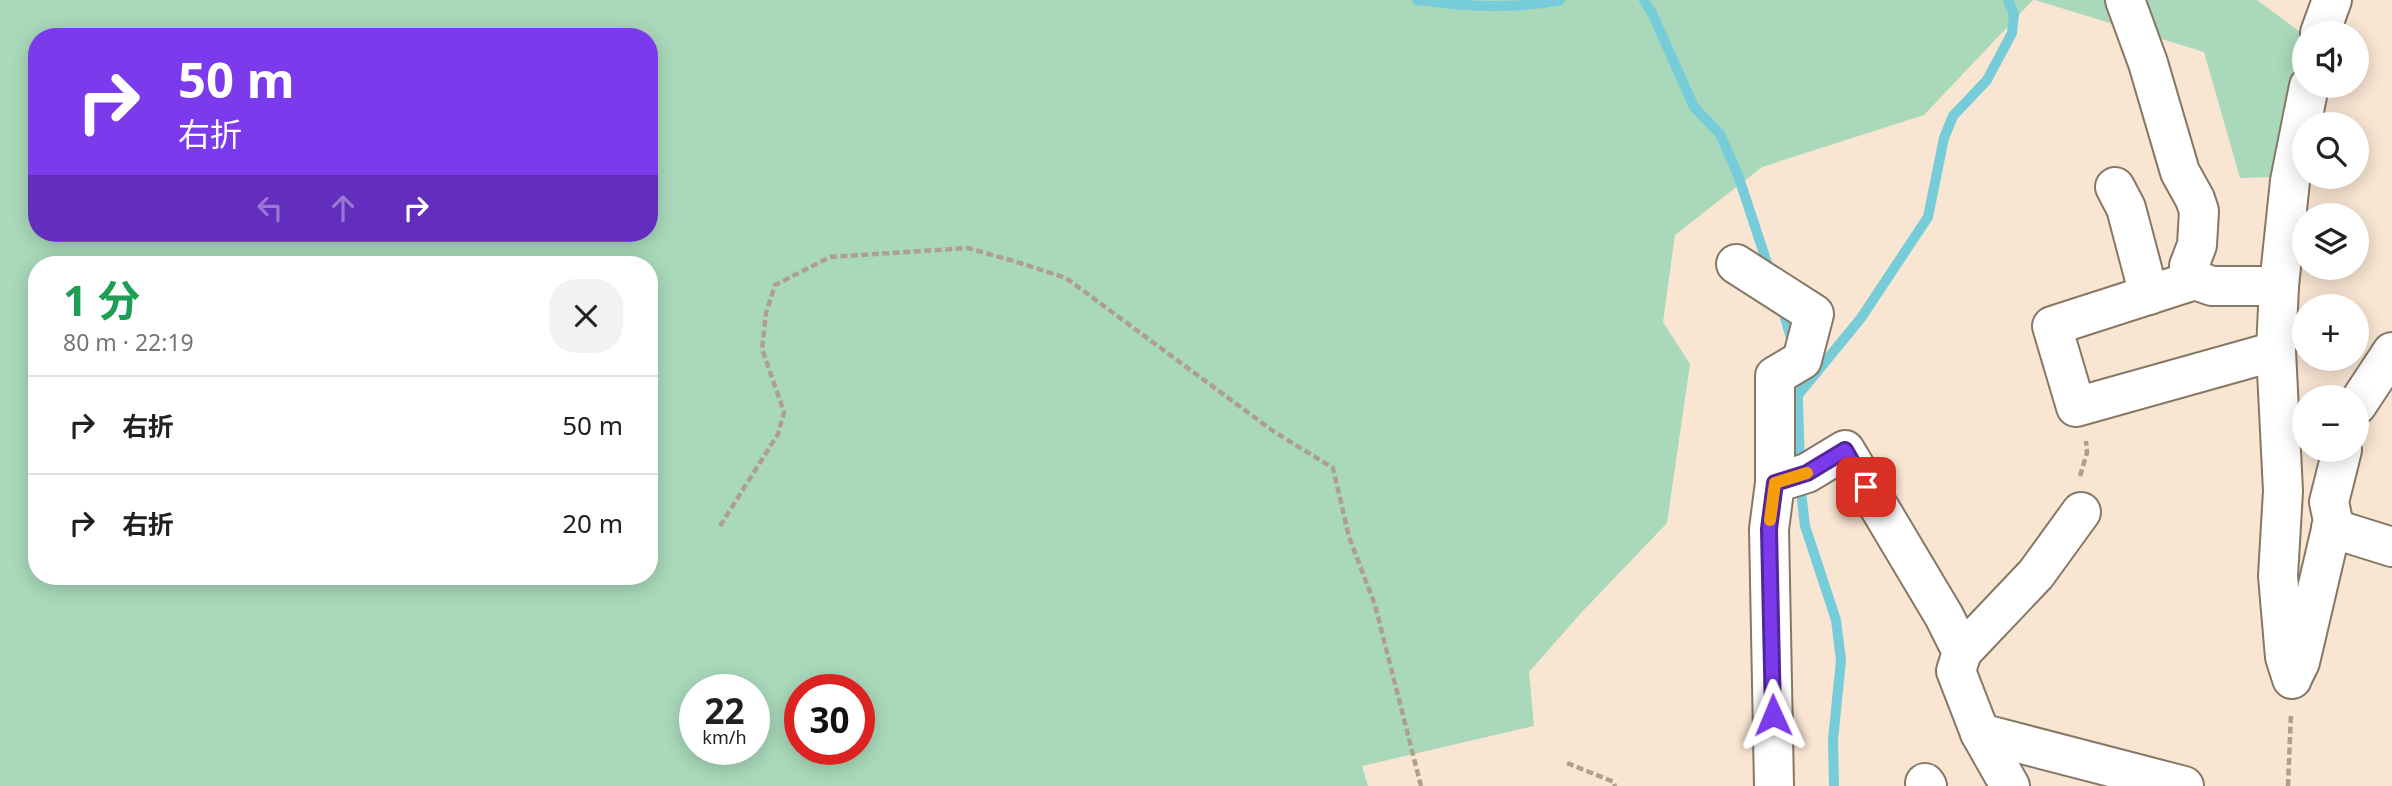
<!DOCTYPE html>
<html lang="ja">
<meta charset="utf-8">
<style>
body{margin:0;font-family:"Noto Sans","Noto Sans JP",sans-serif;background:#f2f2f2;color:#202124;height:100vh;display:flex;flex-direction:column;font-size:26px;white-space:nowrap}
*{box-sizing:border-box;margin:0}
p{font-size:23px;color:#757577}
.icon{flex:none;width:38px;height:38px;fill:none;stroke:currentColor;stroke-width:2;stroke-linecap:round;stroke-linejoin:round}
.map{position:relative;flex:1;overflow:hidden}
.sheet{position:absolute;left:28px;top:256px;width:630px;height:329px;display:flex;flex-direction:column;background:#fff;border-radius:28px;box-shadow:0 4px 18px #0003}
.sheet>*{flex:none}
.banner{position:absolute;left:28px;top:28px;width:630px;height:214px;border-radius:28px;box-shadow:0 4px 18px #0003;background:#7c3aed;color:#fff;overflow:hidden}
.controls{position:absolute;left:2292px;top:21px;display:grid;gap:14px}
.controls a{display:grid;place-items:center;width:77px;height:77px;border-radius:50%;background:#fff;box-shadow:0 4px 18px #0003;font-size:35px}
.speed{position:absolute;left:679px;top:674px;display:flex;gap:14px;font-size:35px;font-weight:700;text-align:center}
.speed>*{display:grid;place-content:center;width:91px;height:91px;border-radius:50%;background:#fff;box-shadow:0 4px 18px #0003;line-height:1}
.speed small{font-size:18px;font-weight:400}
.speed .limit{border:10px solid #d22;background:#fff;color:#111}
.pin{position:absolute;display:grid;place-items:center;width:60px;height:60px;color:#fff;margin:-30px;border-radius:14px;box-shadow:0 4px 10px #0006}
.me{position:absolute;width:77px;margin:-38px;rotate:359deg;stroke-linejoin:round;filter:drop-shadow(0 0 5px #0008)}
.turn{display:flex;align-items:center;gap:24px;height:147px;padding:0 35px;font-size:32px}
.turn .icon{width:91px;height:91px;stroke-width:2.5}
.turn b{display:block;font-size:49px;line-height:60px}
.lanes{display:flex;align-items:center;height:66px;padding:0 35px;background:#0003;justify-content:center;gap:35px;direction:ltr}
.lanes .off{opacity:.35}
.round{display:grid;place-items:center;flex:none;width:74px;height:74px;border-radius:28px;background:#f2f2f2}
.headline{display:flex;align-items:center;justify-content:space-between;height:119px;padding:0 35px}
h1{font-size:42px;font-weight:700;line-height:52px;color:#1e9e55}
ul{padding:0;list-style:none}
li{display:flex;align-items:center;gap:21px;height:98px;padding:0 35px;border-top:2px solid #e0e0e0}
li div{flex:1}
li b{display:block;font-size:26px}
li em{font-style:normal}
.map>svg:first-child{display:block}
.green{fill:#a9d9ba;fill-rule:evenodd}
.lines{fill:none;stroke-linecap:round;stroke-linejoin:round}
.stream{stroke:#76ccd9;stroke-width:10}
.street-casing{stroke:#877765;stroke-width:42}
.path{stroke:#ae9f90;stroke-width:4.5;stroke-dasharray:7 3.5;stroke-linecap:butt}
.street{stroke:#fff;stroke-width:38}
.route-casing{stroke:#51269a;stroke-width:18}
.route{stroke:#7c3aed;stroke-width:12}
.slow{stroke:#f59e0b;stroke-width:12}
</style>
<div class="map">
<svg width="2392" height="786" viewBox="0 0 2392 786">
<rect width="100%" height="100%" fill="#f8e5d2"/>
<g class="green">
<path d="M 0,0 L 2033,0 L 1924,115 L 1762,167 L 1675,235 L 1663,322 L 1690,364 L 1667,523 L 1581,613 L 1529,672 L 1534,726 L 1362,766 L 1368,786 L 0,786 ZM 37,37 L 649,37 L 649,233 L 37,233 ZM 37,264 L 649,264 L 649,576 L 37,576 ZM 695,690 L 754,690 L 754,749 L 695,749 ZM 800,690 L 859,690 L 859,749 L 800,749 Z"/>
<path d="M 2035,0 L 2257,0 L 2300,32 L 2273,177 L 2240,178 L 2204,52 Z"/>
</g>
<g class="lines">
<g class="stream">
<path d="M 1417,0 C 1464,6 1513,10 1560,0"/>
<path d="M 1644,0 L 1652,13 L 1694,107 L 1720,134 L 1738,175 L 1770,272"/>
<path d="M 1782,307 L 1793,345"/>
<path d="M 1797,371 L 1800,467"/>
<path d="M 1798,395 L 1861,318 L 1928,217 L 1944,138 L 1953,116 L 1987,80 L 2012,33 L 2014,14 L 2008,0"/>
<path d="M 1800,483 L 1805,526 L 1836,620 L 1841,660 L 1833,740 L 1834,786"/>
</g>
<g class="street-casing">
<g id="street">
<path d="M 2125,0 L 2148,63 L 2180,172 L 2195,199 L 2199,211 L 2197,245 L 2189,266 L 2190,274 L 2195,280"/>
<path d="M 2320,33 L 2332,0"/>
<path d="M 2115,187 L 2126,208 L 2149,295"/>
<path d="M 1736,264 L 1814,314 L 1802,360 L 1775,376 L 1775,483"/>
<path d="M 2276,351 L 2076,407 L 2052,326 L 2195,280 L 2212,286 L 2279,286"/>
<path d="M 2357,405 L 2392,352"/>
<path d="M 2331,528 L 2392,547"/>
<path d="M 1962,652 L 2036,574 L 2081,512"/>
<path d="M 2294,674 L 2300,662 L 2333,521 L 2329,502 L 2342,450"/>
<path d="M 2292,679 L 2285,657 L 2278,576 L 2283,491 L 2276,351 L 2279,286 L 2290,181 L 2309,86"/>
<path d="M 1980,733 L 2184,786"/>
<path d="M 1925,783 L 1927,786"/>
<path d="M 1774,786 L 1769,529 L 1775,483 L 1807,473 L 1845,450 L 1944,616 L 1962,652 L 1956,671 L 1980,733 L 2010,786"/>
</g>
</g>
<g class="path">
<path d="M 2080,476 L 2087,453 L 2086,441"/>
<path d="M 720,526 L 778,434 L 784,412 L 762,349 L 766,313 L 775,285 L 830,257 L 968,248 L 1017,262 L 1066,278 L 1273,431 L 1333,468 L 1349,537 L 1375,605 L 1421,786"/>
<path d="M 1567,763 L 1614,782 L 1615,786"/>
<path d="M 2288,786 L 2291,713"/>
</g>
<use href="#street" class="street"/>
</g>
<g class="lines">
<g class="route-casing">
<path id="route" d="M 1773,715 L 1769,529 L 1775,483 L 1807,473 L 1845,450 L 1866,487"/>
</g>
<use href="#route" class="route"/>
<path class="slow" d="M 1770,520 L 1775,483 L 1807,473"/>
</g>
</svg>
<div class="controls">
<a><svg class="icon" aria-label="sound" viewBox="0 0 24 24"><path d="M4 9h4l5-4v14l-5-4H4zM17 9q2 3 0 6"/></svg></a>
<a><svg class="icon" aria-label="search" viewBox="0 0 24 24"><circle cx="10" cy="10" r="6"/><path d="M15 15l6 6"/></svg></a>
<a><svg class="icon" aria-label="layers" viewBox="0 0 24 24"><path d="M12 4l9 5-9 5-9-5zM3 14l9 5 9-5"/></svg></a>
<a>+</a>
<a>−</a>
</div>
<div class="speed"><div>22<small>km/h</small></div><div class="limit">30</div></div>
<div class="pin" style="left:1866px;top:487px;background:#d93025"><svg class="icon" aria-label="arrive" viewBox="0 0 24 24"><path d="M6 21V4h12l-3 4 3 4H6"/></svg></div>
<svg class="me" style="left:1773px;top:715px" viewBox="-20 -20 40 40"><path d="M0-17L14 15 0 8-14 15z" fill="#7c3aed" stroke="#fff" stroke-width="4"/></svg>
<div class="banner">
<div class="turn"><svg class="icon" aria-label="right" viewBox="0 0 24 24"><path d="M7 20v-9h11M14 6l5 5-5 5"/></svg><div><b>50 m</b>右折</div></div>
<div class="lanes"><svg class="icon off" aria-label="left" viewBox="0 0 24 24"><path d="M17 20v-9H6M10 6l-5 5 5 5"/></svg><svg class="icon off" aria-label="ahead" viewBox="0 0 24 24"><path d="M12 20V5M6 11l6-6 6 6"/></svg><svg class="icon" aria-label="right" viewBox="0 0 24 24"><path d="M7 20v-9h11M14 6l5 5-5 5"/></svg></div>
</div>
<section class="sheet">
<div class="headline"><div><h1>1 分</h1><p>80 m · 22:19</p></div><a class="round"><svg class="icon" aria-label="close" viewBox="0 0 24 24"><path d="M6 6l12 12M18 6L6 18"/></svg></a></div>
<ul>
<li><svg class="icon" aria-label="right" viewBox="0 0 24 24"><path d="M7 20v-9h11M14 6l5 5-5 5"/></svg><div><b>右折</b></div><em>50 m</em></li>
<li><svg class="icon" aria-label="right" viewBox="0 0 24 24"><path d="M7 20v-9h11M14 6l5 5-5 5"/></svg><div><b>右折</b></div><em>20 m</em></li>
</ul>
</section>
</div>
